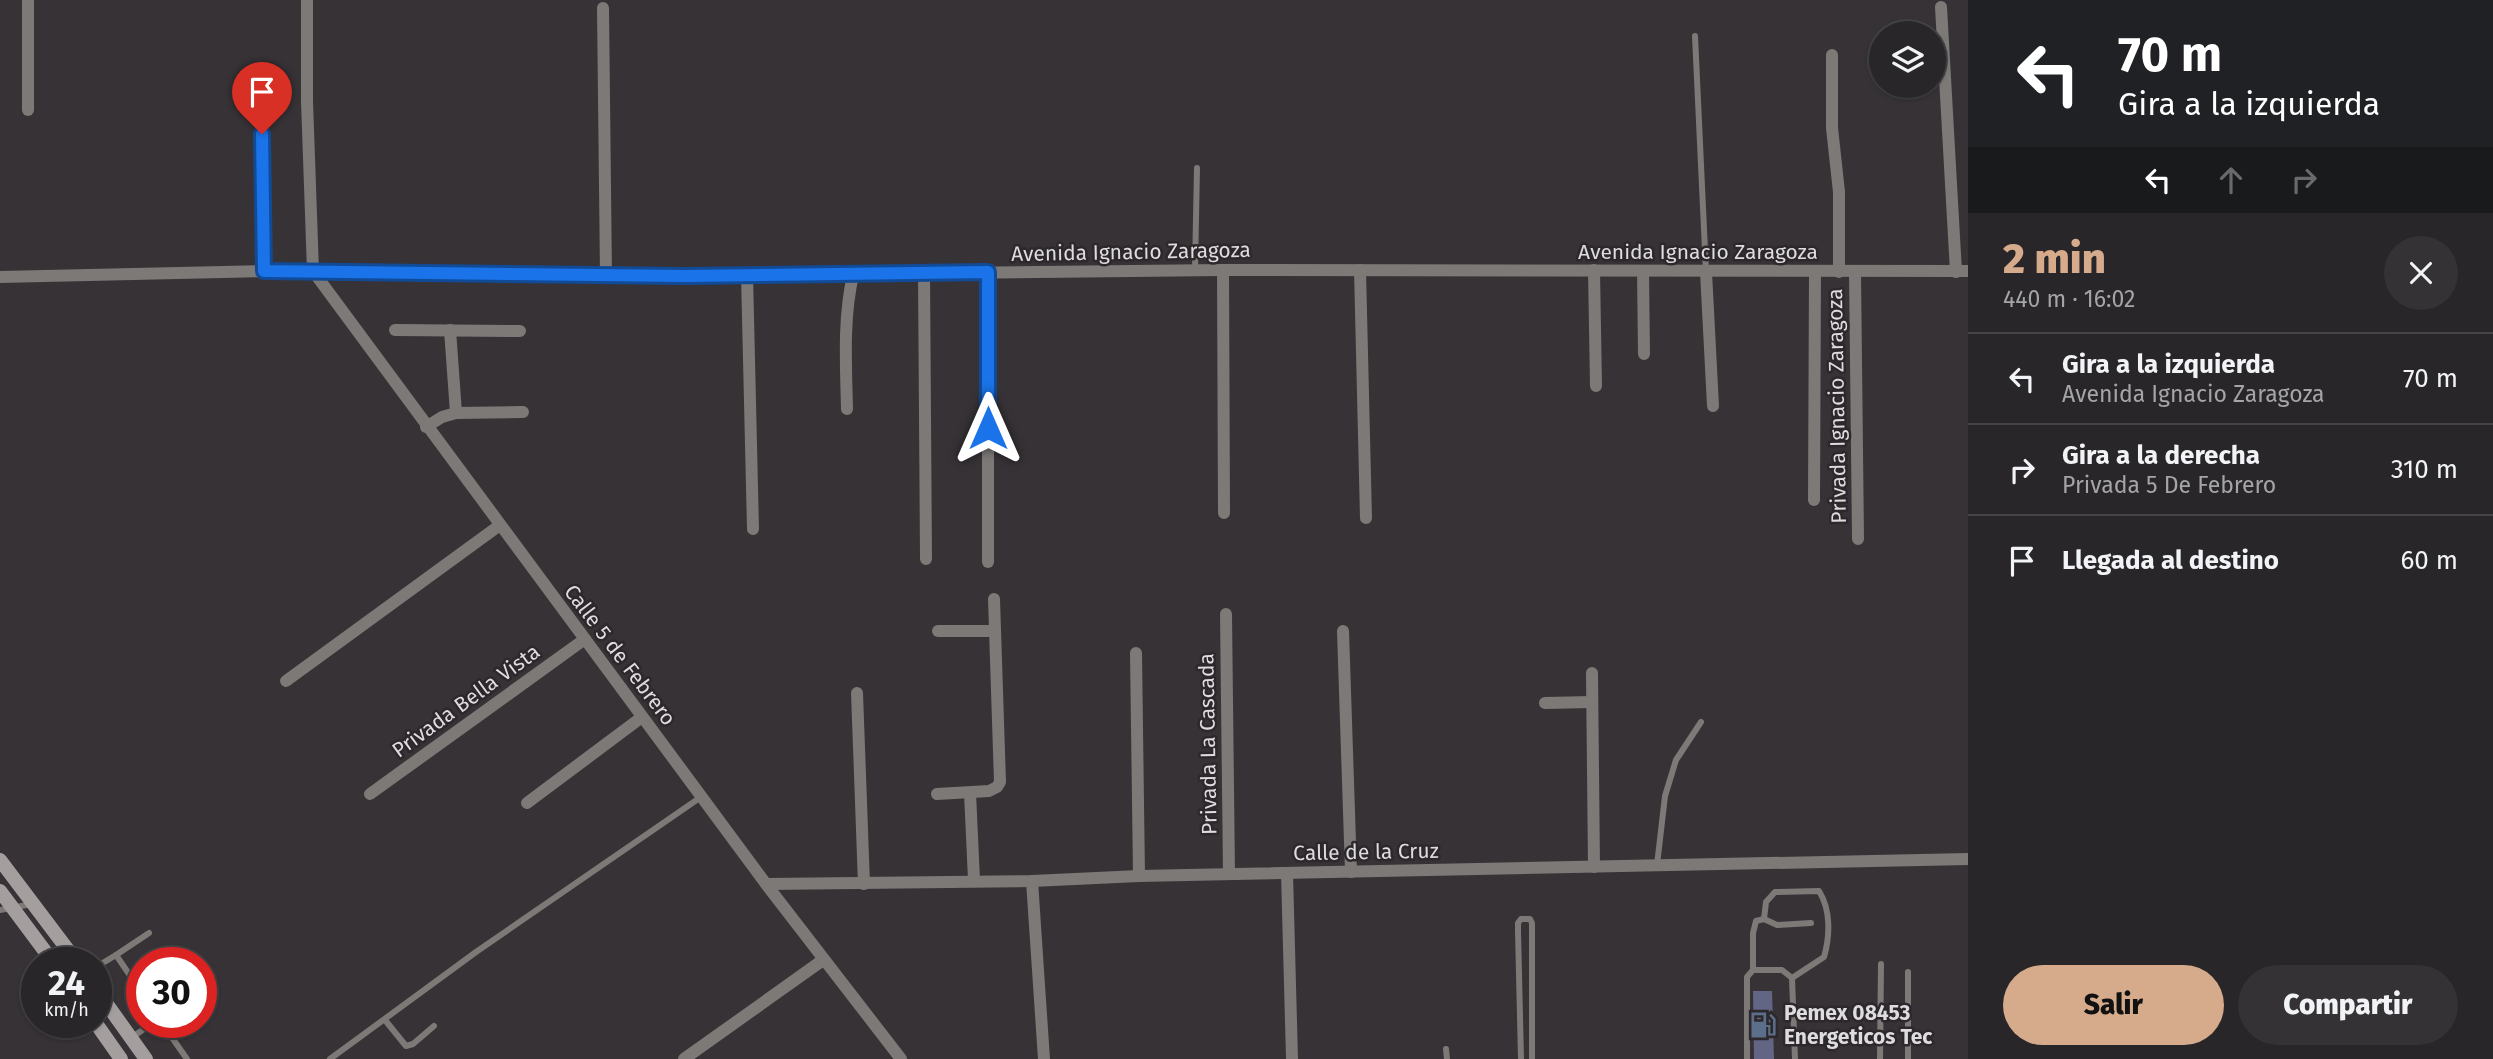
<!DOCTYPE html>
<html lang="es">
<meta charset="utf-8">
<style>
body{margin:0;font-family:"Fira Sans",sans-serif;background:#343234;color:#f1f3f6;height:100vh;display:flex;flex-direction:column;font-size:26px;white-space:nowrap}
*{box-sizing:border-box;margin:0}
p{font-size:23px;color:#a5a5a8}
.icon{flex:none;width:38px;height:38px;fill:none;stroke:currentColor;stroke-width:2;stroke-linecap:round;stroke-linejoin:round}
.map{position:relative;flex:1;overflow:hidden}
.details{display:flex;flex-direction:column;background:#282628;width:525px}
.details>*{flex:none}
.top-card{background:#202124;color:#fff;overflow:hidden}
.fabs{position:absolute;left:1869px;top:21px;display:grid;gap:14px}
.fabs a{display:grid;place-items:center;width:77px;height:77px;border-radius:50%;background:#282628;box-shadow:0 2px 5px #0004,0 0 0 2px #444345;font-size:35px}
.speed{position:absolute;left:21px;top:947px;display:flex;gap:14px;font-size:35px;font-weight:700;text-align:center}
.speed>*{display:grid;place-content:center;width:91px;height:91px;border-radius:50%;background:#282628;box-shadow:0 2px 5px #0004,0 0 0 2px #444345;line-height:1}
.speed small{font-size:18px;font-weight:400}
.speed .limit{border:10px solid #d22;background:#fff;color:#111}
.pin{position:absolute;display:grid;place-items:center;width:60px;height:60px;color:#fff;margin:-72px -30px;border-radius:50% 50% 50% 0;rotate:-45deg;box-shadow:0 0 7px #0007}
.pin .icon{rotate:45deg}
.me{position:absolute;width:77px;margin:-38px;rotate:0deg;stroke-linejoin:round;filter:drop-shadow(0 0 5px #0008)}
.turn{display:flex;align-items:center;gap:24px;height:147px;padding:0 35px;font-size:32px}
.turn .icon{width:91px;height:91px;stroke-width:2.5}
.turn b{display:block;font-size:49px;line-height:60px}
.lanes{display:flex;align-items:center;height:66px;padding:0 35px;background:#0003;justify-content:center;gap:35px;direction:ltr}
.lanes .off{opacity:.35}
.round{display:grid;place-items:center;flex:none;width:74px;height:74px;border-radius:37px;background:#343234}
.overview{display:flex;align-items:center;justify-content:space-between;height:119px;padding:0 35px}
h1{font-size:42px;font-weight:800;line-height:52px;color:#d6ab8b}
.cta{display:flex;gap:14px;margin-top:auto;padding:14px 35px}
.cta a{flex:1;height:80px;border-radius:42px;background:#d6ab8b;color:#111;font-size:28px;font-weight:800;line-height:80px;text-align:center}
.cta a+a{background:#343234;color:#f1f3f6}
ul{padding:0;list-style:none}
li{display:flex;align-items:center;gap:21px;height:91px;padding:0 35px;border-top:2px solid #444345}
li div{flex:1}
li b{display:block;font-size:26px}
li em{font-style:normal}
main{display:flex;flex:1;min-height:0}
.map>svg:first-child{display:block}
.building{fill:#626583}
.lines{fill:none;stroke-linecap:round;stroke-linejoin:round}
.lane{stroke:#7c7977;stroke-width:6}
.street{stroke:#7c7977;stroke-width:12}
.secondary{stroke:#a49f9e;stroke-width:14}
.route-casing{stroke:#114b97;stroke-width:18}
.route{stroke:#1a73e8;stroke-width:12}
.labels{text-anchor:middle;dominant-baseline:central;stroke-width:5;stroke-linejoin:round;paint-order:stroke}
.street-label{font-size:21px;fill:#dedcdf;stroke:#2c282c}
.poi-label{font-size:21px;font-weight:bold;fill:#dedcdf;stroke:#2c282c;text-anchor:start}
</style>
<main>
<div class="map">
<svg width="1968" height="1059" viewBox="0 0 1968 1059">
<rect width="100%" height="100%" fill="#363236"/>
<path class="building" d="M 1753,991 L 1772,991 L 1774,1059 L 1754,1059 Z"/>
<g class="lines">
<g class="lane">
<path d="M 1695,36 L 1706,272"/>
<path d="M 1195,270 L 1197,168"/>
<path d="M 1657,865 L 1665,796 L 1676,760 L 1701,722"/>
<path d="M 0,910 L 32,904"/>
<path d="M 116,955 L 149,933"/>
<path d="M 96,967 L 116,955 L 142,993"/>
<path d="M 1753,970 L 1782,970 L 1792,978 L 1795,1059"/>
<path d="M 1908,972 L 1908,1059"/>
<path d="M 1792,978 L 1824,957 C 1830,936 1831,910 1819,891 L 1775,892 L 1766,902 L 1764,919 L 1777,925 L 1811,923"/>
<path d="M 385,1020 L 406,1046 L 413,1044 L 434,1026"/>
<path d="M 161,1022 L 187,1059"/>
<path d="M 131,1038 L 154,1022"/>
<path d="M 1446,1049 L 1447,1059"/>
<path d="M 330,1059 L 476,952 L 701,797"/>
<path d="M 1521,1059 L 1518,931 L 1518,923 L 1521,919 L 1530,919 L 1532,923 L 1532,1059"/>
<path d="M 1747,1059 L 1747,977 L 1753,970 L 1753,933 L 1756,921 L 1764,919"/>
<path d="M 1880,1059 L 1881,964"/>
</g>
<g class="street">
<path d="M 28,0 L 28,110"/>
<path d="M 307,0 L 307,101 L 313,271"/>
<path d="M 1941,7 L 1956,272"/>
<path d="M 603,8 L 606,276"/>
<path d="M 1832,55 L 1832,128 L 1839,192 L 1839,272"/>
<path d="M 262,134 L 264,271"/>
<path d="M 1223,270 L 1224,513"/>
<path d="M 1360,270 L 1366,518"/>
<path d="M 1594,270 L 1596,386"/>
<path d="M 313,271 L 766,884 L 901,1059"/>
<path d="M 1643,271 L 1644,354"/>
<path d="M 988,272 L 988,562"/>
<path d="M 1706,272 L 1713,406"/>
<path d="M 1855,272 L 1858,539"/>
<path d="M 924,273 L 926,559"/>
<path d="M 747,275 L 753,529"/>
<path d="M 0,277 L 264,271 L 685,276 L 1223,270 L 1968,271"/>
<path d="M 395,330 L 520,331"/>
<path d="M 450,330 L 456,413"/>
<path d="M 847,409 C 846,364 843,319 853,275"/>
<path d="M 426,427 L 442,417 L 456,413 L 523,412"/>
<path d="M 1814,500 L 1815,272"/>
<path d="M 1226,614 L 1229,874"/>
<path d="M 938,631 L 995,631"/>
<path d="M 1343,631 L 1351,872"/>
<path d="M 1136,653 L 1139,876"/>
<path d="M 1592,673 L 1594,867"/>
<path d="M 286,681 L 500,525"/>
<path d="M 857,693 L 864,884"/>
<path d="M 1545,703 L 1592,702"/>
<path d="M 970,793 L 974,880"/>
<path d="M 370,794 L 585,639"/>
<path d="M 937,794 L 989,791 L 997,787 L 1000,782 L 994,599"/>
<path d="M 527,803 L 642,717"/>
<path d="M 1287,873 L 1292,1059"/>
<path d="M 1032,881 L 1044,1059"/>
<path d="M 766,884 L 1032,881 L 1139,876 L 1968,859"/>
<path d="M 684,1059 L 823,960"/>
</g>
<g class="secondary">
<path d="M 0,860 L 77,962"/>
<path d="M 0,891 L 53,962"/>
<path d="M 96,989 L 146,1059"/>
<path d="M 95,1022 L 121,1059"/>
</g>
</g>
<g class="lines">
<g class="route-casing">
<path id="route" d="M 262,134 L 264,271 L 685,276 L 988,272 L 988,428"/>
</g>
<use href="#route" class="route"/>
</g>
<defs>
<g id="fuel-bare" transform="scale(2.1)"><path d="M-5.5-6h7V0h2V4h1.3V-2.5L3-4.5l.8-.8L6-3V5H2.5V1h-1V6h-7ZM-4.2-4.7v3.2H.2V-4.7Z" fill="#5c6f8a" stroke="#2c282c" stroke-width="2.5" paint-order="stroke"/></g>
</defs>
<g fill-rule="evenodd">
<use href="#fuel-bare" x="1763" y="1025"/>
</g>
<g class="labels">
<g class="street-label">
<text transform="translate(1131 252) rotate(-1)">Avenida Ignacio Zaragoza</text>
<text x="1698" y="252">Avenida Ignacio Zaragoza</text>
<text transform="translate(1837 406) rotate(-91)">Privada Ignacio Zaragoza</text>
<text transform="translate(620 655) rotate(53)">Calle 5 de Febrero</text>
<text transform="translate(466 701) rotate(-36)">Privada Bella Vista</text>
<text transform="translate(1208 744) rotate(-91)">Privada La Cascada</text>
<text transform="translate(1366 852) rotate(-1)">Calle de la Cruz</text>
</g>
<g class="poi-label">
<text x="1784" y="1013">Pemex 08453<tspan x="1784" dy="24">Energeticos Tec</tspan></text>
</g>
</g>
</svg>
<div class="fabs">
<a><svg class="icon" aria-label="layers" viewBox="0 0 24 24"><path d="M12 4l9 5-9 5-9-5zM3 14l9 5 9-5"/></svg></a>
</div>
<div class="speed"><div>24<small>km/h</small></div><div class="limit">30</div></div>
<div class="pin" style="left:262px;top:134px;background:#d93025"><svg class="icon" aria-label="arrive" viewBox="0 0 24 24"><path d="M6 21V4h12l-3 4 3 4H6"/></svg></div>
<svg class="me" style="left:988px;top:428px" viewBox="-20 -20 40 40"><path d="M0-17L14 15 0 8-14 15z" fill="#1a73e8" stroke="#fff" stroke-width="4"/></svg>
</div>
<section class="details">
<div class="top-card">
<div class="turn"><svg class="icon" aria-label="left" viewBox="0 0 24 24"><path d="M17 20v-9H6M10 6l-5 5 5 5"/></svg><div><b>70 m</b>Gira a la izquierda</div></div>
<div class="lanes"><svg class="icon" aria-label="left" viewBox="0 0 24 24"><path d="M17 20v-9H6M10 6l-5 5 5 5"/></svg><svg class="icon off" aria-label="ahead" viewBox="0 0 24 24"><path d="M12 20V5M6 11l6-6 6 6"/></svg><svg class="icon off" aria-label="right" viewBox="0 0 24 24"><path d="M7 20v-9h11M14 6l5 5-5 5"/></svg></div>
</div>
<div class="overview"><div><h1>2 min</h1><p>440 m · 16:02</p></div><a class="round"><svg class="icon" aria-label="close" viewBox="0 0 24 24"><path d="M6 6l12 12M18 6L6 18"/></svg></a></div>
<ul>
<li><svg class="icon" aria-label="left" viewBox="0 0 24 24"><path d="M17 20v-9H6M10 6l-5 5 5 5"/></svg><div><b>Gira a la izquierda</b><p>Avenida Ignacio Zaragoza</p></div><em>70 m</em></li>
<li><svg class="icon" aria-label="right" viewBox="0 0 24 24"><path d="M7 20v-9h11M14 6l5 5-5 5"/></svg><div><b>Gira a la derecha</b><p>Privada 5 De Febrero</p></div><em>310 m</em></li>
<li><svg class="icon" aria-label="arrive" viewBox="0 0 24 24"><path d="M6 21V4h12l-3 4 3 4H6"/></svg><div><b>Llegada al destino</b></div><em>60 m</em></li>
</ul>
<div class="cta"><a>Salir</a><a>Compartir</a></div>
</section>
</main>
